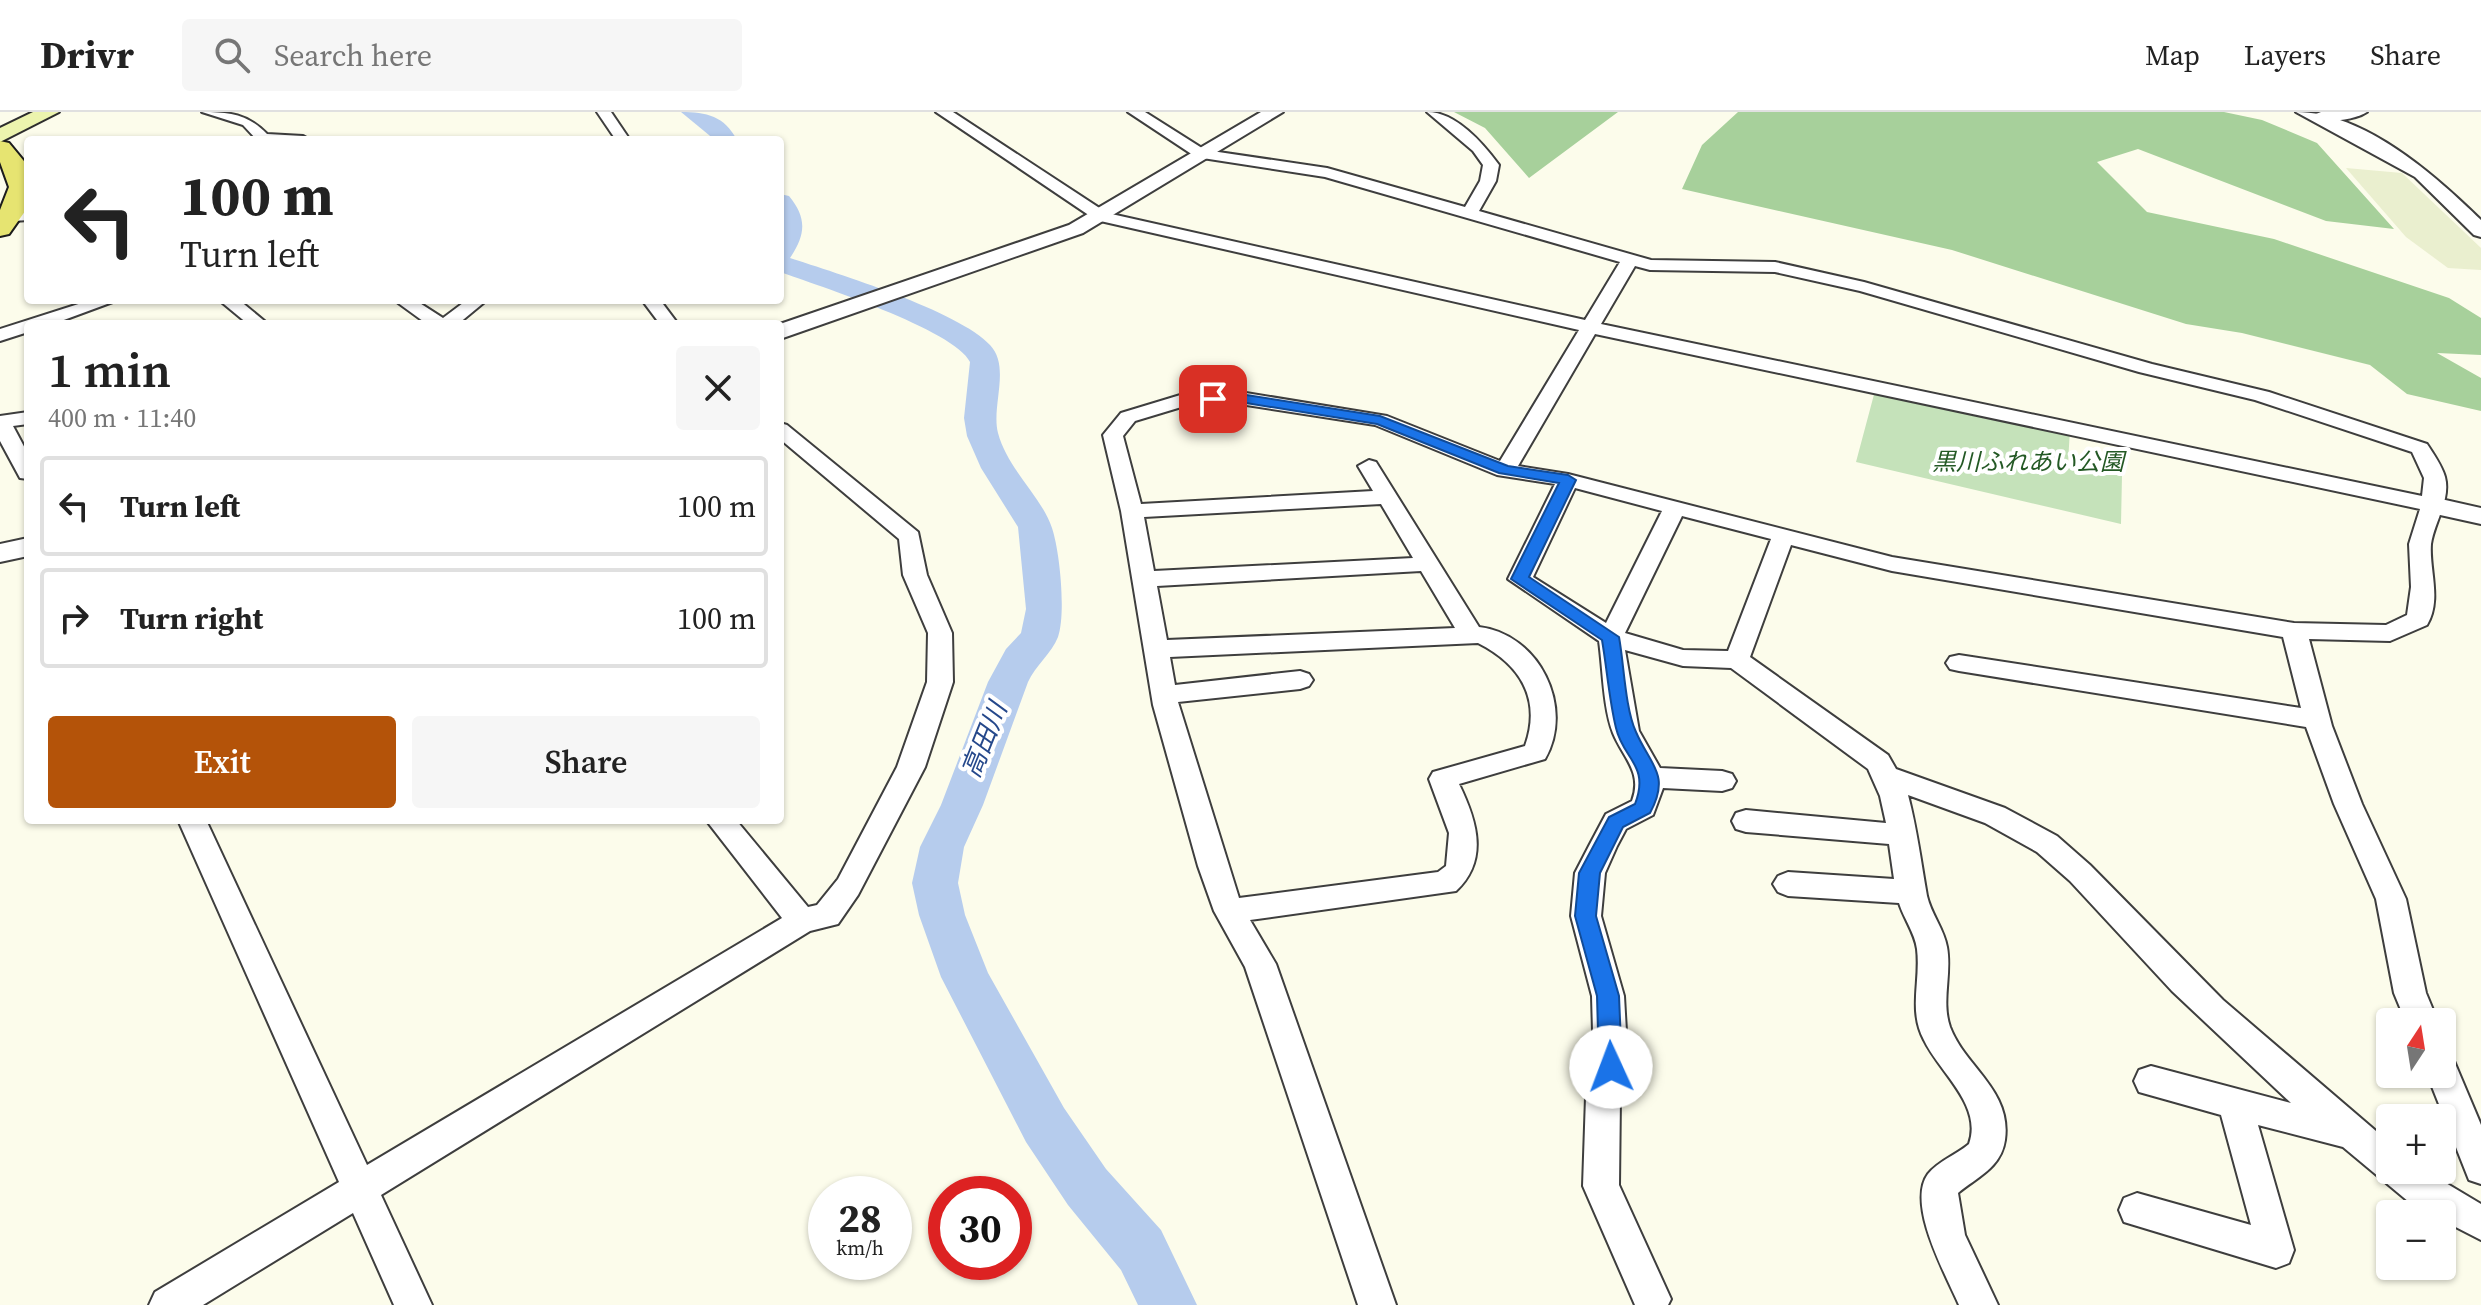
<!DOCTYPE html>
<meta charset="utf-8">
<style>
body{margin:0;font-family:"Source Serif 4","Noto Sans JP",serif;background:#f6f6f6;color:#222;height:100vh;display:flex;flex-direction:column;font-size:30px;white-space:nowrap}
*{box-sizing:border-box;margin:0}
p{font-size:26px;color:#767676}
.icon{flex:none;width:44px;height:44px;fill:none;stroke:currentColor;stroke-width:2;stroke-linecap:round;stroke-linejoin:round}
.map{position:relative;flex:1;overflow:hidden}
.drawer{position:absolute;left:24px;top:208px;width:760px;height:504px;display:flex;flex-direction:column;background:#fff;border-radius:8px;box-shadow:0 2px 6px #0004}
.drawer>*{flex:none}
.guide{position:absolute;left:24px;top:24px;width:760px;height:168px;border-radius:8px;box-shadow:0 2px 6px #0004;background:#fff;color:#222;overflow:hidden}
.needle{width:52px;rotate:12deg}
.controls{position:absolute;left:2376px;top:896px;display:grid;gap:16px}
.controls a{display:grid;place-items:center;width:80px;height:80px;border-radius:8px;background:#fff;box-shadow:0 2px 6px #0004;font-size:40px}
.speed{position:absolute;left:808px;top:1064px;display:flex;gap:16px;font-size:40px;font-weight:700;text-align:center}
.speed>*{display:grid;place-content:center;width:104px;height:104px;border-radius:50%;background:#fff;box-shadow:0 2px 6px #0004;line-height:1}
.speed small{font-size:20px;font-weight:400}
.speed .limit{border:12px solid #d22;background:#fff;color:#111}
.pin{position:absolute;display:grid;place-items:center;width:68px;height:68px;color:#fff;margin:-34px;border-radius:16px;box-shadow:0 4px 12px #0006}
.me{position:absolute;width:88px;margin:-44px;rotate:358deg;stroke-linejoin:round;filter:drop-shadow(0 0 6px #0008)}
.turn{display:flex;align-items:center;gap:28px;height:168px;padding:0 24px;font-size:36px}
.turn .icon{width:104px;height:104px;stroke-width:2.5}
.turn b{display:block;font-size:56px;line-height:68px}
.round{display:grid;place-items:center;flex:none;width:84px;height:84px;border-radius:8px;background:#f6f6f6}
.headline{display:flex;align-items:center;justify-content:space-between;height:136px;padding:0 24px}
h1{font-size:48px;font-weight:600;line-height:60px}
.primary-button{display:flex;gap:16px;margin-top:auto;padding:16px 24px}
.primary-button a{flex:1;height:92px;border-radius:8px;background:#b45309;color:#fff;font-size:32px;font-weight:600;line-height:92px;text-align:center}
.primary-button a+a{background:#f6f6f6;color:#222}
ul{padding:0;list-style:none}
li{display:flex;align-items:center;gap:24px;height:100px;margin:0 16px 12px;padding:0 8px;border:4px solid #e0e0e0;border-radius:8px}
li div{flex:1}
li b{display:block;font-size:30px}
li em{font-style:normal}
header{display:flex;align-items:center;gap:48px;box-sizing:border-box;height:112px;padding:0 40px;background:#fff;border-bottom:2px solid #e0e0e0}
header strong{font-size:38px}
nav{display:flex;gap:44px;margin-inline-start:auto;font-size:28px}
.search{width:560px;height:72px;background:#f6f6f6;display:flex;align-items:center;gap:20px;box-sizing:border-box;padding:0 28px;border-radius:8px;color:#767676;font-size:30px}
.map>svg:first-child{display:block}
.farmland{fill:#eaefcf}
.green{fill:#c5e2ba}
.forest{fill:#a7d09b}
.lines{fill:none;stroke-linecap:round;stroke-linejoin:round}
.river{fill:#b6cced;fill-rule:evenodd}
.minor-casing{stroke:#3e3e3e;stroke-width:4}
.tertiary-casing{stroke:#3e3e3e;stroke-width:4}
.secondary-casing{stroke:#2d2d2d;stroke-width:4}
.primary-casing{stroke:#1c1c1c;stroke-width:4}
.minor{fill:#fff;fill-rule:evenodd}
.tertiary{fill:#fff;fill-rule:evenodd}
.secondary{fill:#ecf4ae;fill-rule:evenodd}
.primary{fill:#e6e471;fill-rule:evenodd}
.route{fill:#1a73e8;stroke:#114b97;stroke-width:2}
.labels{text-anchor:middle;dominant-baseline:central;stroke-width:8;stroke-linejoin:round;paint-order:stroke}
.park-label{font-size:24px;font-style:italic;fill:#245925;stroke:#fff}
.water-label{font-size:26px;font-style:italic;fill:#25488b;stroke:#fff}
</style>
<header>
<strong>Drivr</strong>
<div class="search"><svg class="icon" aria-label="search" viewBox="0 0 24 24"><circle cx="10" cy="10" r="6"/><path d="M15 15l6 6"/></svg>Search here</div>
<nav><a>Map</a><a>Layers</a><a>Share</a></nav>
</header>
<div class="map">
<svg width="2481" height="1193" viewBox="0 0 2481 1193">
<rect width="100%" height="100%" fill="#fcfceb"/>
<path class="farmland" d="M 2346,56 L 2402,61 L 2481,136 L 2481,158 L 2448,156 L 2406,125 Z"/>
<path class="green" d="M 1876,275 L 2070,317 L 2068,351 L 2122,363 L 2121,412 L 1856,350 Z"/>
<g class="forest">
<path d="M 1454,0 L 1618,0 L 1529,66 L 1485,16 Z"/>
<path d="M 1738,0 L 2224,0 L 2262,8 L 2317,31 L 2394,117 L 2326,109 L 2138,37 L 2097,50 L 2147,100 L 2274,127 L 2449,186 L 2481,206 L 2481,243 L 2437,241 L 2481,266 L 2481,299 L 2407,282 L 2370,253 L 2242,221 L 2186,212 L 1952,138 L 1682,77 L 1702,33 Z"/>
</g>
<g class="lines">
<g class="river">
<path d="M 681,0 C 707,0 724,4 737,28 L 715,28 Z"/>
<path d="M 780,82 L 789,84 C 807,106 806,122 790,146 C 836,161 959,199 990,233 C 1011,255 991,294 998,321 C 1008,358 1042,385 1052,416 C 1060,440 1066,502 1058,525 C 1052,541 1035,554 1028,570 L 983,693 L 964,735 L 958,771 L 965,803 L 988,861 L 1064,996 L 1106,1057 L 1161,1118 L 1197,1193 L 1138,1193 L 1121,1158 L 1068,1093 L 1026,1030 L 941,865 L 919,803 L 912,771 L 920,735 L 941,693 L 988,570 L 1006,537 L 1021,521 L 1026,497 L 1018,415 L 981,356 L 967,324 L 964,306 L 970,250 C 955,218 817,173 780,160 Z"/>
</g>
<g class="minor-casing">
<g id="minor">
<path d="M 202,0 C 229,0 248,2 267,22 L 303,24 L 310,28 L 257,28 L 243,13 Z"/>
<path d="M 597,0 L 611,0 L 630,28 L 616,28 Z"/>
<path d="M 936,0 L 953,0 L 1107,101 L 1585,208 L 1620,150 L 1325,65 L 1196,45 L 1128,0 L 1145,0 L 1205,38 L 1327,56 L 1465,95 L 1480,69 L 1483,53 L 1473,39 L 1427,0 C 1456,0 1482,30 1499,53 L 1496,69 L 1479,99 L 1651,148 L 1775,150 L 1864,170 L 2152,252 L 2269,280 L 2427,332 C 2433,341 2442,354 2445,365 C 2451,387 2434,411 2431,432 C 2429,458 2442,488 2427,513 L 2390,529 L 2309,527 L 2332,614 L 2362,692 L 2406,787 L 2426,881 L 2438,910 L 2406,910 L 2394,881 L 2376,787 L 2334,692 L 2306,615 L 1959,559 L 1950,557 L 1946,551 L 1950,545 L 1959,543 L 2301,596 L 2283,525 L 1892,459 L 1791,433 L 1750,545 L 1888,643 L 1896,657 L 2005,696 L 2057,724 L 2090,753 L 2223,888 L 2390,1031 L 2390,1058 L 2424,1058 L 2481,1092 L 2481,1128 L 2442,1108 L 2442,1102 L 2431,1102 L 2409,1090 L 2343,1035 L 2258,1013 L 2294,1138 L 2289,1151 L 2276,1156 L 2124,1110 L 2119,1098 L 2124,1086 L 2137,1081 L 2251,1113 L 2221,1003 L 2139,980 L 2134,969 L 2139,958 L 2151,954 L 2291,991 L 2172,879 L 2070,769 L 2037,740 L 1985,711 L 1908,683 C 1917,717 1921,750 1927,784 C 1931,802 1944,817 1947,835 C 1952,862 1941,889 1950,915 C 1965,955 2012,978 2005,1028 C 2001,1056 1977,1065 1958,1081 L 1965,1123 L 1998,1193 L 1959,1193 C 1946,1163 1906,1092 1928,1062 C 1938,1049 1956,1043 1969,1032 C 1983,993 1939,960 1924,928 C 1908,898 1921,869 1917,837 C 1915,821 1904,807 1899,791 L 1788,784 L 1778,780 L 1773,772 L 1778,764 L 1788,760 L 1894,767 L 1889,732 L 1746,720 L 1736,717 L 1732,709 L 1736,701 L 1746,698 L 1886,711 L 1880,684 L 1868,657 L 1731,556 L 1683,554 L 1625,538 L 1639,619 L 1660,656 L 1722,659 L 1732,662 L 1736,669 L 1732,676 L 1722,679 L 1663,676 L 1653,703 L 1626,717 L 1617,734 L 1605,761 L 1601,804 L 1624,884 L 1628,955 L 1620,985 L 1619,1073 L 1671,1187 L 1668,1193 L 1635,1193 L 1583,1074 L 1586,985 L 1594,955 L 1592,884 L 1571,804 L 1575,761 L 1589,734 L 1606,702 L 1632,689 C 1643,660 1623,646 1613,621 C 1603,595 1603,557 1599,529 L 1508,467 L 1555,372 L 1497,363 L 1375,313 L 1240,292 L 1188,293 L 1135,309 L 1123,324 L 1141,392 L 1373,379 L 1358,354 L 1369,348 L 1376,350 L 1479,515 C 1539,522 1575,595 1545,647 L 1459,672 C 1477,709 1489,748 1456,779 L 1250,808 L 1276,852 L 1396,1193 L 1358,1193 L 1245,855 L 1214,799 L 1198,754 L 1153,593 L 1121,399 L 1103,323 L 1121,301 L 1187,281 L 1240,280 L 1387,304 L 1500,349 L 1579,218 L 1096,108 ZM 1635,154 L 1650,158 L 1775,160 L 1860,179 L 2139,260 L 2255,288 L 2412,340 L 2424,366 L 2422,384 L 1601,212 ZM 1595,222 L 2420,397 L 2409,432 L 2411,475 L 2407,503 L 2386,513 L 2294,511 L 1892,445 L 1568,362 L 1518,354 ZM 1575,376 L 1662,399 L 1606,511 L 1533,465 ZM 1381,392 L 1413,446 L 1154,459 L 1144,405 ZM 1682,404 L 1771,427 L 1728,539 L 1683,538 L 1625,521 ZM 1421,459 L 1455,516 L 1167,528 L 1157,474 ZM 1478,531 C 1520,552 1542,587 1525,634 L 1433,660 L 1429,667 L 1449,721 L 1446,754 L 1438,760 L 1239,786 L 1178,590 L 1300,577 L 1309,574 L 1313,568 L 1309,562 L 1300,559 L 1175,573 L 1170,545 Z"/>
<path d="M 2321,0 L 2367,0 C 2356,8 2319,13 2308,5 Z"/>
<path d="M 28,98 L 28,108 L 0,110 L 0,100 Z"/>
<path d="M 91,188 L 118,188 L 53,212 L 28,212 L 28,220 L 0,229 L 0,217 Z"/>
<path d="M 219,188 L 239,188 L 268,212 L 248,212 Z"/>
<path d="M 394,188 L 415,188 L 443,206 L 467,188 L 487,188 L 458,212 L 427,212 Z"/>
<path d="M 642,188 L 660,188 L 678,212 L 660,212 Z"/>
<path d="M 28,300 L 28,312 L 13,314 L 28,342 L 28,367 L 20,366 L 0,329 L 0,304 Z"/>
<path d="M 780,311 L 787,313 L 918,420 L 927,463 L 952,521 L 953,570 L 925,655 L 858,783 L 838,812 L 810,819 L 381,1083 L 432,1193 L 394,1193 L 353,1101 L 203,1193 L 149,1193 L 155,1180 L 339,1070 L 178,708 L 206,708 L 367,1053 L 782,806 L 706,708 L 736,708 L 808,795 L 817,793 L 838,767 L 897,655 L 927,570 L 928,521 L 903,463 L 899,427 L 780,327 Z"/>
<path d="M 2442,944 L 2454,949 L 2481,1013 L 2481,1072 L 2469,1068 L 2427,962 L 2442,962 Z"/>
</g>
</g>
<g class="tertiary-casing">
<g id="tertiary">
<path d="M 1261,0 L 1283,0 L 1083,121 L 780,227 L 780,212 L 1069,113 Z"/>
<path d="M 2296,0 C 2364,0 2435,63 2481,108 L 2481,125 L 2474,123 L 2415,65 Z"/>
<path d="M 2432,385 L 2481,396 L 2481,412 L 2422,399 L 2418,393 L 2422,387 Z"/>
<path d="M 28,426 L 28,444 L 0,450 L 0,432 Z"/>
</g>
</g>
<g class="secondary-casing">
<path id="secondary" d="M 33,0 L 59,0 L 0,30 L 0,16 Z"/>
</g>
<g class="primary-casing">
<path id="primary" d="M 0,29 L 9,31 L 28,54 L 28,95 L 9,122 L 0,124 L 0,98 L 9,75 L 0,50 Z"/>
</g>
<use href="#minor" class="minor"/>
<use href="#tertiary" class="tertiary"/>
<use href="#secondary" class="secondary"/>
<use href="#primary" class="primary"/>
</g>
<path class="route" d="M 1213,282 L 1240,282 L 1380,304 L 1508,354 L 1568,363 L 1576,368 L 1529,465 L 1619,525 C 1624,552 1625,596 1636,620 C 1650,653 1671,662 1650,701 L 1623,715 L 1600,761 L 1596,804 L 1619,884 L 1622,955 L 1619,963 L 1611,966 L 1603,963 L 1599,955 L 1597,884 L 1575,804 L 1579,761 L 1609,705 L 1635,692 C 1650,653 1623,647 1616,616 C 1609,587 1607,557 1602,528 L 1511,467 L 1559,371 L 1499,361 L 1377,312 L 1240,290 L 1208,290 L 1208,284 Z"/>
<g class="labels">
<g class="park-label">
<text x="2028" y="349">黒川ふれあい公園</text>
</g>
<g class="water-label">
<text transform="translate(984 628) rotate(-68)">高田川</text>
</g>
</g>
</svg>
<div class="controls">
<a><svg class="needle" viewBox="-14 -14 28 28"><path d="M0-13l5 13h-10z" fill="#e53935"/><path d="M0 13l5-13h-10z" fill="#767676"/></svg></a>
<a>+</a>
<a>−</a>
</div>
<div class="speed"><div>28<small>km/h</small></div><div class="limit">30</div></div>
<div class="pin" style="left:1213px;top:287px;background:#d93025"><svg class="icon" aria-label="arrive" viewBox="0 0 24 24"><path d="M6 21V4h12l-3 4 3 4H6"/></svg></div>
<svg class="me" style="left:1611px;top:955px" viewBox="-20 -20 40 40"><circle r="19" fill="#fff"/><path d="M0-13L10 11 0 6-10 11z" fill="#1a73e8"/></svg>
<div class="guide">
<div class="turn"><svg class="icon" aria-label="left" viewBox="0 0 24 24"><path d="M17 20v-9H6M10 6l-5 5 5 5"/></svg><div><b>100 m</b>Turn left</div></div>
</div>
<section class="drawer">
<div class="headline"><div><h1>1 min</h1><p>400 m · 11:40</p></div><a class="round"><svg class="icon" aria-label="close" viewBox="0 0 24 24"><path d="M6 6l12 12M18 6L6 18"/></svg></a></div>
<ul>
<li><svg class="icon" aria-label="left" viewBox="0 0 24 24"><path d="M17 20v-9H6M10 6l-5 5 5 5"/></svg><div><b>Turn left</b></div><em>100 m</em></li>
<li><svg class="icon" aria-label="right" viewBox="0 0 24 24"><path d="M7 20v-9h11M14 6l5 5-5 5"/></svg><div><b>Turn right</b></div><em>100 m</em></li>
</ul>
<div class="primary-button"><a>Exit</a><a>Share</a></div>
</section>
</div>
